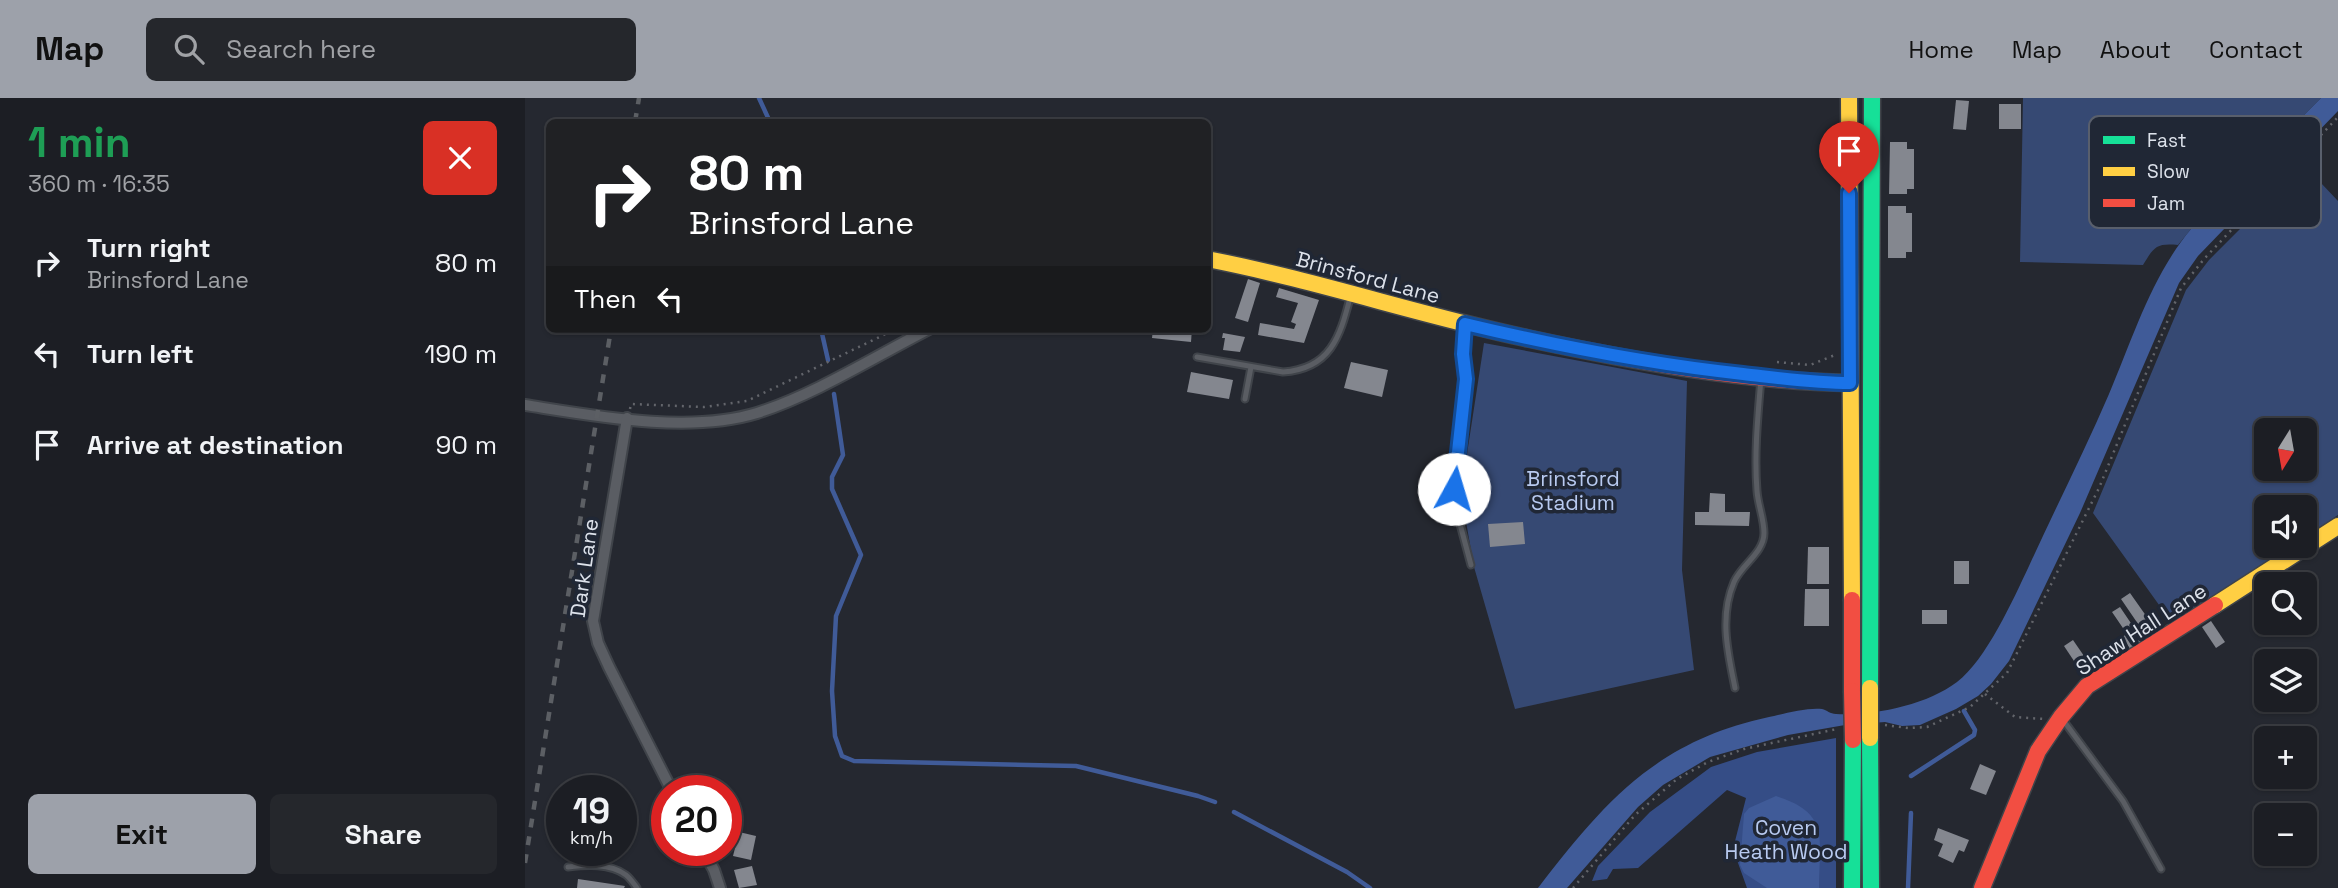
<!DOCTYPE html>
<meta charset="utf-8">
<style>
body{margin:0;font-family:"Space Grotesk",sans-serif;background:#25272c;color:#f1f3f6;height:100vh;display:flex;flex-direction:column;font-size:26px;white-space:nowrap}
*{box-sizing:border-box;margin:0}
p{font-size:23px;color:#a0a2a6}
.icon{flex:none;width:38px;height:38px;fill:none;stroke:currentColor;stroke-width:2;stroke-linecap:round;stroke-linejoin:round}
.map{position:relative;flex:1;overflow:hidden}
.details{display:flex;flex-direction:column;background:#1c1e24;width:525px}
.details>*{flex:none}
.hud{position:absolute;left:21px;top:21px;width:665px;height:214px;border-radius:10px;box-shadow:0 2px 5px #0004,0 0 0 2px #3a3c41;background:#202124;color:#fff;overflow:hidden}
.needle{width:46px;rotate:191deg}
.controls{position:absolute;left:1729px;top:320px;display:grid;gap:14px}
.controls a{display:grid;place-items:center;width:63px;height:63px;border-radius:10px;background:#1c1e24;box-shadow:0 2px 5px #0004,0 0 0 2px #3a3c41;font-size:35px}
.speed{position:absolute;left:21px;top:677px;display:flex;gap:14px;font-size:35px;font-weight:700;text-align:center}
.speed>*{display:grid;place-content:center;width:91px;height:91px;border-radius:50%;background:#1c1e24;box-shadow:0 2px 5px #0004,0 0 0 2px #3a3c41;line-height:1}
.speed small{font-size:18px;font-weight:400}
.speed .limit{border:10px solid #d22;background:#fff;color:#111}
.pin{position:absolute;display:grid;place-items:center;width:60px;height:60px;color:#fff;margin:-72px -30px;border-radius:50% 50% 50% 0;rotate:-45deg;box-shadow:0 0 7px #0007}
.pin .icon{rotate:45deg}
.me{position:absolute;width:77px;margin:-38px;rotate:6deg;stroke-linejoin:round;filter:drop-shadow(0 0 5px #0008)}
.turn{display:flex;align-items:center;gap:24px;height:147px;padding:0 28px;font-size:32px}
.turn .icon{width:91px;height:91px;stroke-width:2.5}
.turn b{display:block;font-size:49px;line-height:60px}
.then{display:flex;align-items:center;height:66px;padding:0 28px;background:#0003;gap:14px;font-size:26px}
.round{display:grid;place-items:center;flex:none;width:74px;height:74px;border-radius:10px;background:#25272c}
.headline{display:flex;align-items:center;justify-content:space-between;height:119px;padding:0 28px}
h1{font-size:42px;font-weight:700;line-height:52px;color:#1e9e55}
.button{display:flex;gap:14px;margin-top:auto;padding:14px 28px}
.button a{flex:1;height:80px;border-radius:10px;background:#9da1aa;color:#111;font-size:28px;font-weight:700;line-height:80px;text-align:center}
.button a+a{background:#25272c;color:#f1f3f6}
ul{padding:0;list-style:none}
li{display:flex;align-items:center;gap:21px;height:91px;padding:0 28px}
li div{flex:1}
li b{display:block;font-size:26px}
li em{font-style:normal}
header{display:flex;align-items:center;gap:42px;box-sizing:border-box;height:98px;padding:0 35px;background:#9da1aa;color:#111}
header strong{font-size:33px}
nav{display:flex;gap:38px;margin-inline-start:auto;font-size:24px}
.search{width:490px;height:63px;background:#25272c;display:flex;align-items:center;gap:18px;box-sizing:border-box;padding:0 24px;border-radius:10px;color:#a0a2a6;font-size:26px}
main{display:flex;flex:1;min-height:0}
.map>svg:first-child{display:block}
.green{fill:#364973;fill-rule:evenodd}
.forest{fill:#354d86}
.water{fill:#405b98}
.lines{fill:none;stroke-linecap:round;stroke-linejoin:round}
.stream{stroke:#405b98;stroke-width:4.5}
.building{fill:#84878f}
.lane-casing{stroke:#40444a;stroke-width:9}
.street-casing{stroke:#40444a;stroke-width:14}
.fast-casing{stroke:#40444a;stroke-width:19}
.slow-casing{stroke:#40444a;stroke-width:19}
.jam-casing{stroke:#40444a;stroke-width:19}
.path{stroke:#63656b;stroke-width:2.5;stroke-dasharray:2 5;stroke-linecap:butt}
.lane{stroke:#5a5d63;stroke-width:5}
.street{stroke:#5a5d63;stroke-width:10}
.fast{stroke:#16e098;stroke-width:16}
.slow{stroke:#ffcf43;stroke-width:16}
.jam{stroke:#f24e42;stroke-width:16}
.rail{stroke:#5c5f64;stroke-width:4.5;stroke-dasharray:9 9;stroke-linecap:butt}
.slow-bridge-casing{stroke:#40444a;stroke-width:19;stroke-linecap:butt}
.jam-bridge-casing{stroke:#40444a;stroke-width:19;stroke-linecap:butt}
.slow-bridge{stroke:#ffcf43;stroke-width:16}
.jam-bridge{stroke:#f24e42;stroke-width:16}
.route-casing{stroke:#114b97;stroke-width:18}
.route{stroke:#1a73e8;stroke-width:12}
.labels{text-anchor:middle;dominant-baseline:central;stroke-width:7;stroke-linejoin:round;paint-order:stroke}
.street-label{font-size:21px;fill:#dde2eb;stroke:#202735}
.park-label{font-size:21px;fill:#b8caf0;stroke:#202735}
.key{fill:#202735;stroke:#595f6c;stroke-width:2}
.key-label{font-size:19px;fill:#dde2eb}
</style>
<header>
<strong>Map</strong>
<div class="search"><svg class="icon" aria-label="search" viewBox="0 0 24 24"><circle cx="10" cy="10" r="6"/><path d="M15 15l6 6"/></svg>Search here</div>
<nav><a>Home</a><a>Map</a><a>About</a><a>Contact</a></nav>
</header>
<main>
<section class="details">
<div class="headline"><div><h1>1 min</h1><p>360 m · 16:35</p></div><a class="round" style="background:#d93025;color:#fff"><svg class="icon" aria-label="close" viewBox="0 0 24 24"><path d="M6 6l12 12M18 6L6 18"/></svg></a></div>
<ul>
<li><svg class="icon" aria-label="right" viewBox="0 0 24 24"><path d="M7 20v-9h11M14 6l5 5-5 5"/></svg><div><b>Turn right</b><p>Brinsford Lane</p></div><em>80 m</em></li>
<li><svg class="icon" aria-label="left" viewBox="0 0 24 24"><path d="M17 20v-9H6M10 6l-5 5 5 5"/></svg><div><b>Turn left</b></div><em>190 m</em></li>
<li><svg class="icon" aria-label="arrive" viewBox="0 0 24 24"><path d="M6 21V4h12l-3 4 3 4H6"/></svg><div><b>Arrive at destination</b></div><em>90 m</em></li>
</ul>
<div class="button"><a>Exit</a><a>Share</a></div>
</section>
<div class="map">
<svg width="1813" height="790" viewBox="0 0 1813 790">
<rect width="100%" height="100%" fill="#252830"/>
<g class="green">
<path d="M 1498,0 L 1796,0 L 1666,131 L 1653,147 C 1631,145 1629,149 1618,167 L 1495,164 Z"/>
<path d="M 1779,67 L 1813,103 L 1813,417 L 1780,439 L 1780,410 L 1741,410 L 1741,448 L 1765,448 L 1647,525 L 1568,415 L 1661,192 L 1684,162 ZM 1741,332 L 1780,332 L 1780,371 L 1741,371 Z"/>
<path d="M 959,245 L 1162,283 L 1157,472 L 1169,572 L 990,611 L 949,469 L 936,395 Z"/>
</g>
<path class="forest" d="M 1311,640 L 1311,790 L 1222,790 L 1208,751 L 1221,700 L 1202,692 L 1113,770 L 1088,771 L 1082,781 L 1067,783 L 1073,768 L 1125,714 L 1186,669 L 1232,654 Z"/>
<g class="water">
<path d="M 1796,0 L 1813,0 L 1813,13 L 1673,158 L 1654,185 L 1555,415 L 1484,563 L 1466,586 L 1453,598 L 1431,611 L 1395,627 L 1377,628 L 1360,624 L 1320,627 L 1263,637 L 1185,659 L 1138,687 L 1113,709 L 1042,790 L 1013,790 C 1080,703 1132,643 1244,619 C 1257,616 1284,609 1297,611 C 1302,612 1305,616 1311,616 C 1348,618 1402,607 1432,584 C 1461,562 1488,502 1504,468 C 1530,411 1559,354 1584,296 C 1608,240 1626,179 1666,131 Z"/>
<path d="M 1251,698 C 1306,715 1294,741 1294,790 L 1242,790 L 1219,775 L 1215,767 L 1219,716 L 1224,710 Z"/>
</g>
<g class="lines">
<g class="stream">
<path d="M 234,0 L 245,24"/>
<path d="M 296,231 L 303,262"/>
<path d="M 309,296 L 318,357 L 307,379 L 307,391 L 336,457 L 311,518 L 307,593 L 310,638 L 317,658 L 329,663 L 551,668 L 673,698 L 690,704"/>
<path d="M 1386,678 L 1449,637 L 1450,632 L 1439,613"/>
<path d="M 709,714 L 822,774 L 845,790"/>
<path d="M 1383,790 L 1386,715"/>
</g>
</g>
<g class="building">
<path d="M 1431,2 L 1444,3 L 1441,32 L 1428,31 Z"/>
<rect x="1474" y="6" width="22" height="25"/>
<path d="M 1365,44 L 1382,44 L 1382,51 L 1389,51 L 1389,91 L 1382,91 L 1382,96 L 1364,96 Z"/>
<path d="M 1363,108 L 1381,108 L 1381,115 L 1387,115 L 1387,154 L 1381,154 L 1381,160 L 1363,160 Z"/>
<path d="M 723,181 L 735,185 L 723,224 L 710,220 Z"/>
<path d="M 754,190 L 794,202 L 779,245 L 733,237 L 735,225 L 769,231 L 771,226 L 766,224 L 773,205 L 751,199 Z"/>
<path d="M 628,231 L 667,231 L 666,244 L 627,240 Z"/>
<path d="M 698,235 L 720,239 L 715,254 L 698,252 L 700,240 L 697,240 Z"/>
<path d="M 826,264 L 863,272 L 857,299 L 819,290 Z"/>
<path d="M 666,274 L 708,282 L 704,301 L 662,294 Z"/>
<path d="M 1185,395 L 1200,396 L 1200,414 L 1225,414 L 1224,428 L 1170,427 L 1170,414 L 1184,414 Z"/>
<path d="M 998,424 L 1000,446 L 965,449 L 963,426 Z"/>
<path d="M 1283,449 L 1304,449 L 1304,486 L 1282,486 Z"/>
<rect x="1429" y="463" width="15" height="23"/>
<path d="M 1280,491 L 1304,491 L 1304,528 L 1279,528 Z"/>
<path d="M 1605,495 L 1624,522 L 1628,519 L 1636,530 L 1622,539 L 1596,501 Z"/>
<path d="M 1595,509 L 1618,543 L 1606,552 L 1597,539 L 1602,536 L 1587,514 Z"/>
<rect x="1397" y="512" width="25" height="14"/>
<path d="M 1686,523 L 1700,544 L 1691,550 L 1677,529 Z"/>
<path d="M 1548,542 L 1568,571 L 1559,578 L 1539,548 Z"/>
<path d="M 1587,547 L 1594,557 L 1585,563 L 1578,553 Z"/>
<path d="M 1455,666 L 1471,673 L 1461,697 L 1445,691 Z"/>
<path d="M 1413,730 L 1444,742 L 1439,754 L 1434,752 L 1428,765 L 1413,758 L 1418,746 L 1409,742 Z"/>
<path d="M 214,734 L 231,738 L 226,762 L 208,758 Z"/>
<path d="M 227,768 L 232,787 L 214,790 L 209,772 Z"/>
<path d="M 53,781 L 100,788 L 99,790 L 52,790 Z"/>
</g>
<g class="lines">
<g class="lane-casing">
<g id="lane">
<path d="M 939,229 L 938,256 L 941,281 L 929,391 L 932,415 L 946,467"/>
<path d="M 672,259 L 758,274 C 805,271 815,239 825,200"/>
<path d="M 720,301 L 726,269"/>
<path d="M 1210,590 C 1203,555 1194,519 1209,484 C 1216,467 1239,455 1239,435 C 1239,421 1233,407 1232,393 C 1229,355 1233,317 1236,280"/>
<path d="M 1538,622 L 1598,703 L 1636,771"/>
<path d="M 43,769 C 61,767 85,765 101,777 C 105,780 109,786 112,790"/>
</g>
</g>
<g class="street-casing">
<g id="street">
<path d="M 0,307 C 70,318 164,336 232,315 C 291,296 349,259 404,231"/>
<path d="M 102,320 L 68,523 L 73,545 L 84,569 L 147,693"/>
<path d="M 178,752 L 189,772 L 195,790"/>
</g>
</g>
<g class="fast-casing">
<g id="fast">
<path d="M 1345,590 L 1347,0"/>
<path d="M 1345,640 L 1346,790"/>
<path d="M 1327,790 L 1328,642"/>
</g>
</g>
<g class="slow-casing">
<g id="slow">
<path d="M 1324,0 L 1327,502"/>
<path d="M 682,161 C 790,182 894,217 1001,240"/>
<path d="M 1690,507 L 1813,428"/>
</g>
</g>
<g class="jam-casing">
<g id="jam">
<path d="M 1001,240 C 1107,263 1216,283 1325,285"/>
<path d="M 1327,502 L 1327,593"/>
<path d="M 1457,790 L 1513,653 L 1536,619 L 1562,588 L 1690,507"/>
</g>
</g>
<g class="path">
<path d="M 1252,264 L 1285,267 L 1310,257"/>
<path d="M 105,311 L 106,306 L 179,309 L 222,303 L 371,231"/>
<path d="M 1460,596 L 1490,619 L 1519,621"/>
<path d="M 1360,627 L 1383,630 L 1402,629 L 1445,609 L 1482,575 L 1574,390 L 1656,190 L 1679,161 L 1813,19"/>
<path d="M 1048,790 L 1110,717 L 1152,681 L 1183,664 L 1219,651 L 1312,631"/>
</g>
<use href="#lane" class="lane"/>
<use href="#street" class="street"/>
<use href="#fast" class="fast"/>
<use href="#slow" class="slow"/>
<use href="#jam" class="jam"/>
<g class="rail">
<path d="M 110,24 L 114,0"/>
<path d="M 0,765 L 86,231"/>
</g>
<g class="slow-bridge-casing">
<path id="slow-bridge" d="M 1345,590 L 1345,640"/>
</g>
<g class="jam-bridge-casing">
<path id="jam-bridge" d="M 1327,593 L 1328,642"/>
</g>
<use href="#slow-bridge" class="slow-bridge"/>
<use href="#jam-bridge" class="jam-bridge"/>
</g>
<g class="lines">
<g class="route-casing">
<path id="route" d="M 929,391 L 941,281 L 938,256 L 940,226 C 1032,248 1124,266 1218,276 C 1254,280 1289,285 1325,285 L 1324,95"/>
</g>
<use href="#route" class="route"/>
</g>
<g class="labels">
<g class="street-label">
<text transform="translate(843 179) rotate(15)">Brinsford Lane</text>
<text transform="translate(59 470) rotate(-82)">Dark Lane</text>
<text transform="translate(1616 531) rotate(-33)">Shaw Hall Lane</text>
</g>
<g class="park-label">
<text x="1048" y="380">Brinsford<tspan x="1048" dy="24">Stadium</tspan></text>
<text x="1261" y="729">Coven<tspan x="1261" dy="24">Heath Wood</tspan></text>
</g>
</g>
<rect x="1564" y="18" width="232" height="112" rx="10" class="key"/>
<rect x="1578" y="38" width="32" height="8" fill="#16e098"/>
<rect x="1578" y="69" width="32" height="9" fill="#ffcf43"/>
<rect x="1578" y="101" width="32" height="8" fill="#f24e42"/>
<g class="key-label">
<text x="1622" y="49">Fast</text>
<text x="1622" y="80">Slow</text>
<text x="1622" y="112">Jam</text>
</g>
</svg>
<div class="controls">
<a><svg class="needle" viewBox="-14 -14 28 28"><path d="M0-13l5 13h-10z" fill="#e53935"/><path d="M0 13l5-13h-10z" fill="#a0a2a6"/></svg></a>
<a><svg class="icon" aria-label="sound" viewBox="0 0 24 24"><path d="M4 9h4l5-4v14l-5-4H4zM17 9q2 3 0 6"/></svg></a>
<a><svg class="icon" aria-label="search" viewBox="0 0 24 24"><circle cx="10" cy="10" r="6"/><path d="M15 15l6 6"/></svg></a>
<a><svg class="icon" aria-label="layers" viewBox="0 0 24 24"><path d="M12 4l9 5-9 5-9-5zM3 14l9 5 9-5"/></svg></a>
<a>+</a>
<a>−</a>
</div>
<div class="speed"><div>19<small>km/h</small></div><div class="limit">20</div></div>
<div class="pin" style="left:1324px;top:95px;background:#d93025"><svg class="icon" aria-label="arrive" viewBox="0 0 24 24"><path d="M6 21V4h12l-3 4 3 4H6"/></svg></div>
<svg class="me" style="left:929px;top:391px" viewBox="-20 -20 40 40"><circle r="19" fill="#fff"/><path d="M0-13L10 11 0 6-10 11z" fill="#1a73e8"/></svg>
<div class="hud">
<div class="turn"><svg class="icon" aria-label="right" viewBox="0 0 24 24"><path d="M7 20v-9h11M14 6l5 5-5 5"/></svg><div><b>80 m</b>Brinsford Lane</div></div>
<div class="then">Then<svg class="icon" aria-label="left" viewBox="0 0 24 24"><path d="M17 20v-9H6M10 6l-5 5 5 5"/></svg></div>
</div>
</div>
</main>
